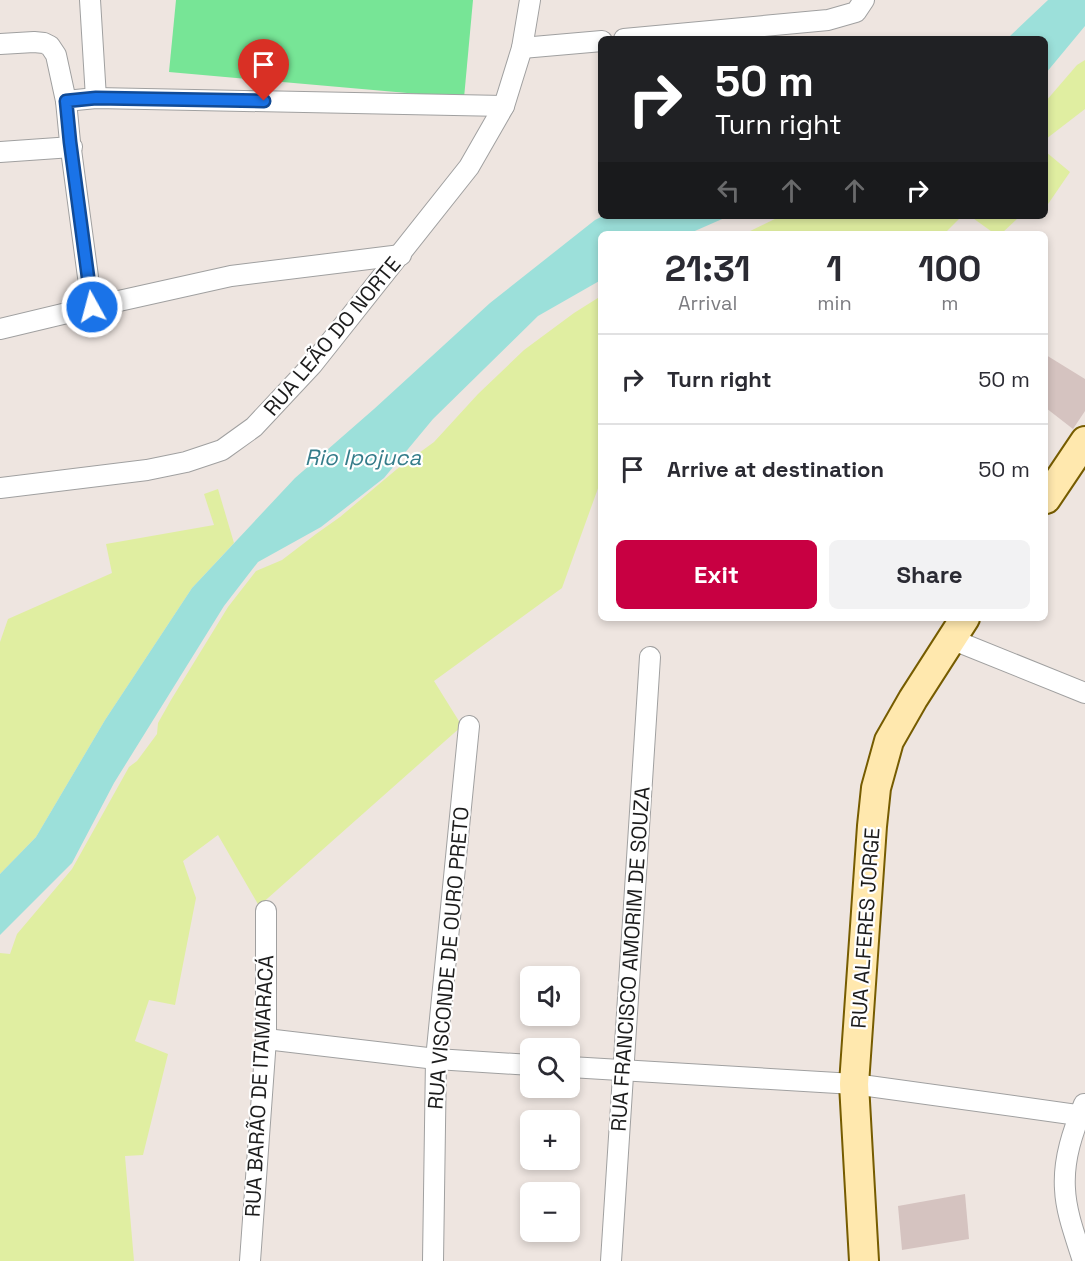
<!DOCTYPE html>
<meta charset="utf-8">
<style>
body{margin:0;font-family:"Space Grotesk",sans-serif;background:#f2f2f3;color:#2b2b33;height:100vh;display:flex;flex-direction:column;font-size:22px;white-space:nowrap}
*{box-sizing:border-box;margin:0}
p{font-size:20px;color:#7c7c81}
.icon{flex:none;width:33px;height:33px;fill:none;stroke:currentColor;stroke-width:2;stroke-linecap:round;stroke-linejoin:round}
.map{position:relative;flex:1;overflow:hidden}
.side{position:absolute;left:598px;top:231px;width:450px;height:390px;display:flex;flex-direction:column;background:#fff;border-radius:9px;box-shadow:0 3px 9px #0003}
.side>*{flex:none}
.guide{position:absolute;left:598px;top:36px;width:450px;height:183px;border-radius:9px;box-shadow:0 3px 9px #0003;background:#202124;color:#fff;overflow:hidden}
.fabs{position:absolute;left:520px;top:966px;display:grid;gap:12px}
.fabs a{display:grid;place-items:center;width:60px;height:60px;border-radius:9px;background:#fff;box-shadow:0 3px 9px #0003;font-size:30px}
.pin{position:absolute;display:grid;place-items:center;width:51px;height:51px;color:#fff;margin:-62px -26px;border-radius:50% 50% 50% 0;rotate:-45deg;box-shadow:0 0 6px #0007}
.pin .icon{rotate:45deg}
.me{position:absolute;width:66px;margin:-33px;rotate:353deg;stroke-linejoin:round;filter:drop-shadow(0 0 4px #0008)}
.turn{display:flex;align-items:center;gap:21px;height:126px;padding:0 18px;font-size:27px}
.turn .icon{width:78px;height:78px;stroke-width:2.5}
.turn b{display:block;font-size:42px;line-height:51px}
.lanes{display:flex;align-items:center;height:57px;padding:0 18px;background:#0003;justify-content:center;gap:30px;direction:ltr}
.lanes .off{opacity:.35}
.eta{display:flex;justify-content:space-evenly;align-items:center;height:102px;text-align:center}
.eta b{font-size:36px;font-weight:800;line-height:42px}
.button{display:flex;gap:12px;margin-top:auto;padding:12px 18px}
.button a{flex:1;height:69px;border-radius:9px;background:#c80042;color:#fff;font-size:24px;font-weight:800;line-height:69px;text-align:center}
.button a+a{background:#f2f2f3;color:#2b2b33}
ul{padding:0;list-style:none}
li{display:flex;align-items:center;gap:18px;height:90px;padding:0 18px;border-top:2px solid #e1e1e2}
li div{flex:1}
li b{display:block;font-size:22px}
li em{font-style:normal}
.map>svg:first-child{display:block}
.grass{fill:#e0eea1}
.pitch{fill:#77e596}
.water{fill:#9ce0da}
.building{fill:#d5c3c0}
.lines{fill:none;stroke-linecap:round;stroke-linejoin:round}
.street-casing{stroke:#a0a0a0;stroke-width:22}
.secondary-casing{stroke:#765c00;stroke-width:32}
.street{stroke:#fff;stroke-width:20}
.secondary{stroke:#ffe8ae;stroke-width:28}
.route-casing{stroke:#114b97;stroke-width:15}
.route{stroke:#1a73e8;stroke-width:10}
.labels{text-anchor:middle;dominant-baseline:central;stroke-width:4.5;stroke-linejoin:round;paint-order:stroke}
.street-label{font-size:21px;fill:#1c1c1c;stroke:#fff}
.water-label{font-size:22px;font-style:italic;fill:#357c8a;stroke:#fff}
</style>
<div class="map">
<svg width="1085" height="1261" viewBox="0 0 1085 1261">
<rect width="100%" height="100%" fill="#eee5e0"/>
<g class="grass">
<path d="M 1085,60 L 1085,109 L 1046,139 L 1046,101 L 1077,65 Z"/>
<path d="M 1046,152 L 1070,172 L 1046,207 Z"/>
<path d="M 781,216 L 962,216 L 946,232 L 948,234 L 744,234 Z"/>
<path d="M 970,216 L 1020,216 L 1001,234 L 995,234 Z"/>
<path d="M 601,296 L 601,480 L 562,588 L 434,681 L 462,726 L 259,906 L 218,835 L 183,861 L 196,898 L 175,1005 L 149,1000 L 135,1041 L 168,1054 L 143,1155 L 125,1156 L 134,1261 L 0,1261 L 0,953 L 10,954 L 17,934 L 72,869 L 129,767 L 137,761 L 157,734 L 158,723 L 171,700 L 228,607 L 256,571 L 282,560 L 316,534 L 340,517 L 397,469 L 434,442 L 478,394 L 524,350 L 574,313 Z"/>
<path d="M 218,489 L 234,543 L 192,588 L 105,720 L 36,837 L 0,874 L 0,642 L 8,619 L 112,573 L 106,544 L 214,525 L 204,494 Z"/>
</g>
<path class="pitch" d="M 176,0 L 473,0 L 464,98 L 169,72 Z"/>
<g class="water">
<path d="M 1048,0 L 1085,0 L 1085,26 L 1046,73 L 1046,39 L 1005,39 L 1010,36 Z"/>
<path d="M 603,216 L 729,216 L 688,234 L 602,234 L 601,280 L 538,316 L 433,419 L 384,478 L 321,527 L 258,562 L 224,606 L 114,783 L 72,863 L 0,935 L 0,874 L 36,837 L 105,720 L 192,588 L 295,478 L 374,409 L 490,303 L 595,220 Z"/>
</g>
<g class="building">
<path d="M 1046,355 L 1085,379 L 1085,411 L 1073,429 L 1046,408 Z"/>
<path d="M 965,1194 L 969,1239 L 902,1250 L 898,1206 Z"/>
</g>
<g class="lines">
<g class="street-casing">
<g id="street">
<path d="M 90,0 L 96,98"/>
<path d="M 624,39 L 828,20 L 856,12 L 864,0"/>
<path d="M 0,44 L 34,42 L 44,43 L 50,46 L 56,55 L 66,101 L 70,142 L 92,307"/>
<path d="M 522,48 L 602,41"/>
<path d="M 66,101 L 96,98 L 504,106"/>
<path d="M 0,152 L 72,147"/>
<path d="M 0,329 L 92,307 L 231,276 L 401,255"/>
<path d="M 0,488 L 147,470 L 186,462 L 222,450 L 254,427 L 312,365 L 469,167 L 504,106 L 522,48 L 530,0"/>
<path d="M 951,639 L 1085,693"/>
<path d="M 266,1039 L 436,1059 L 531,1065"/>
<path d="M 570,1067 L 854,1084 L 1085,1116"/>
<path d="M 250,1261 L 266,1039 L 266,911"/>
<path d="M 433,1261 L 436,1059 L 469,726"/>
<path d="M 611,1261 L 650,657"/>
<path d="M 1083,1261 C 1076,1238 1066,1213 1065,1189 C 1063,1159 1073,1131 1084,1104"/>
</g>
</g>
<g class="secondary-casing">
<g id="secondary">
<path d="M 1046,499 L 1085,441"/>
<path d="M 864,1261 L 854,1084 L 872,826 L 876,788 L 889,741 L 913,699 L 965,618"/>
</g>
</g>
<use href="#street" class="street"/>
<use href="#secondary" class="secondary"/>
</g>
<g class="lines">
<g class="route-casing">
<path id="route" d="M 92,307 L 70,142 L 66,101 L 96,98 L 264,101"/>
</g>
<use href="#route" class="route"/>
</g>
<g class="labels">
<g class="street-label">
<text transform="translate(332 336) rotate(-50)">RUA LEÃO DO NORTE</text>
<text transform="translate(865 928) rotate(-86)">RUA ALFERES JORGE</text>
<text transform="translate(448 958) rotate(-85)">RUA VISCONDE DE OURO PRETO</text>
<text transform="translate(630 959) rotate(-86)">RUA FRANCISCO AMORIM DE SOUZA</text>
<text transform="translate(259 1086) rotate(-87)">RUA BARÃO DE ITAMARACÁ</text>
</g>
<g class="water-label">
<text x="363" y="457">Rio Ipojuca</text>
</g>
</g>
</svg>
<div class="fabs">
<a><svg class="icon" aria-label="sound" viewBox="0 0 24 24"><path d="M4 9h4l5-4v14l-5-4H4zM17 9q2 3 0 6"/></svg></a>
<a><svg class="icon" aria-label="search" viewBox="0 0 24 24"><circle cx="10" cy="10" r="6"/><path d="M15 15l6 6"/></svg></a>
<a>+</a>
<a>−</a>
</div>
<div class="pin" style="left:264px;top:101px;background:#d93025"><svg class="icon" aria-label="arrive" viewBox="0 0 24 24"><path d="M6 21V4h12l-3 4 3 4H6"/></svg></div>
<svg class="me" style="left:92px;top:307px" viewBox="-20 -20 40 40"><circle r="17" fill="#1a73e8" stroke="#fff" stroke-width="3"/><path d="M0-11L8 9 0 5-8 9z" fill="#fff"/></svg>
<div class="guide">
<div class="turn"><svg class="icon" aria-label="right" viewBox="0 0 24 24"><path d="M7 20v-9h11M14 6l5 5-5 5"/></svg><div><b>50 m</b>Turn right</div></div>
<div class="lanes"><svg class="icon off" aria-label="left" viewBox="0 0 24 24"><path d="M17 20v-9H6M10 6l-5 5 5 5"/></svg><svg class="icon off" aria-label="ahead" viewBox="0 0 24 24"><path d="M12 20V5M6 11l6-6 6 6"/></svg><svg class="icon off" aria-label="ahead" viewBox="0 0 24 24"><path d="M12 20V5M6 11l6-6 6 6"/></svg><svg class="icon" aria-label="right" viewBox="0 0 24 24"><path d="M7 20v-9h11M14 6l5 5-5 5"/></svg></div>
</div>
<section class="side">
<div class="eta">
<div><b>21:31</b><p>Arrival</p></div>
<div><b>1</b><p>min</p></div>
<div><b>100</b><p>m</p></div>
</div>
<ul>
<li><svg class="icon" aria-label="right" viewBox="0 0 24 24"><path d="M7 20v-9h11M14 6l5 5-5 5"/></svg><div><b>Turn right</b></div><em>50 m</em></li>
<li><svg class="icon" aria-label="arrive" viewBox="0 0 24 24"><path d="M6 21V4h12l-3 4 3 4H6"/></svg><div><b>Arrive at destination</b></div><em>50 m</em></li>
</ul>
<div class="button"><a>Exit</a><a>Share</a></div>
</section>
</div>
